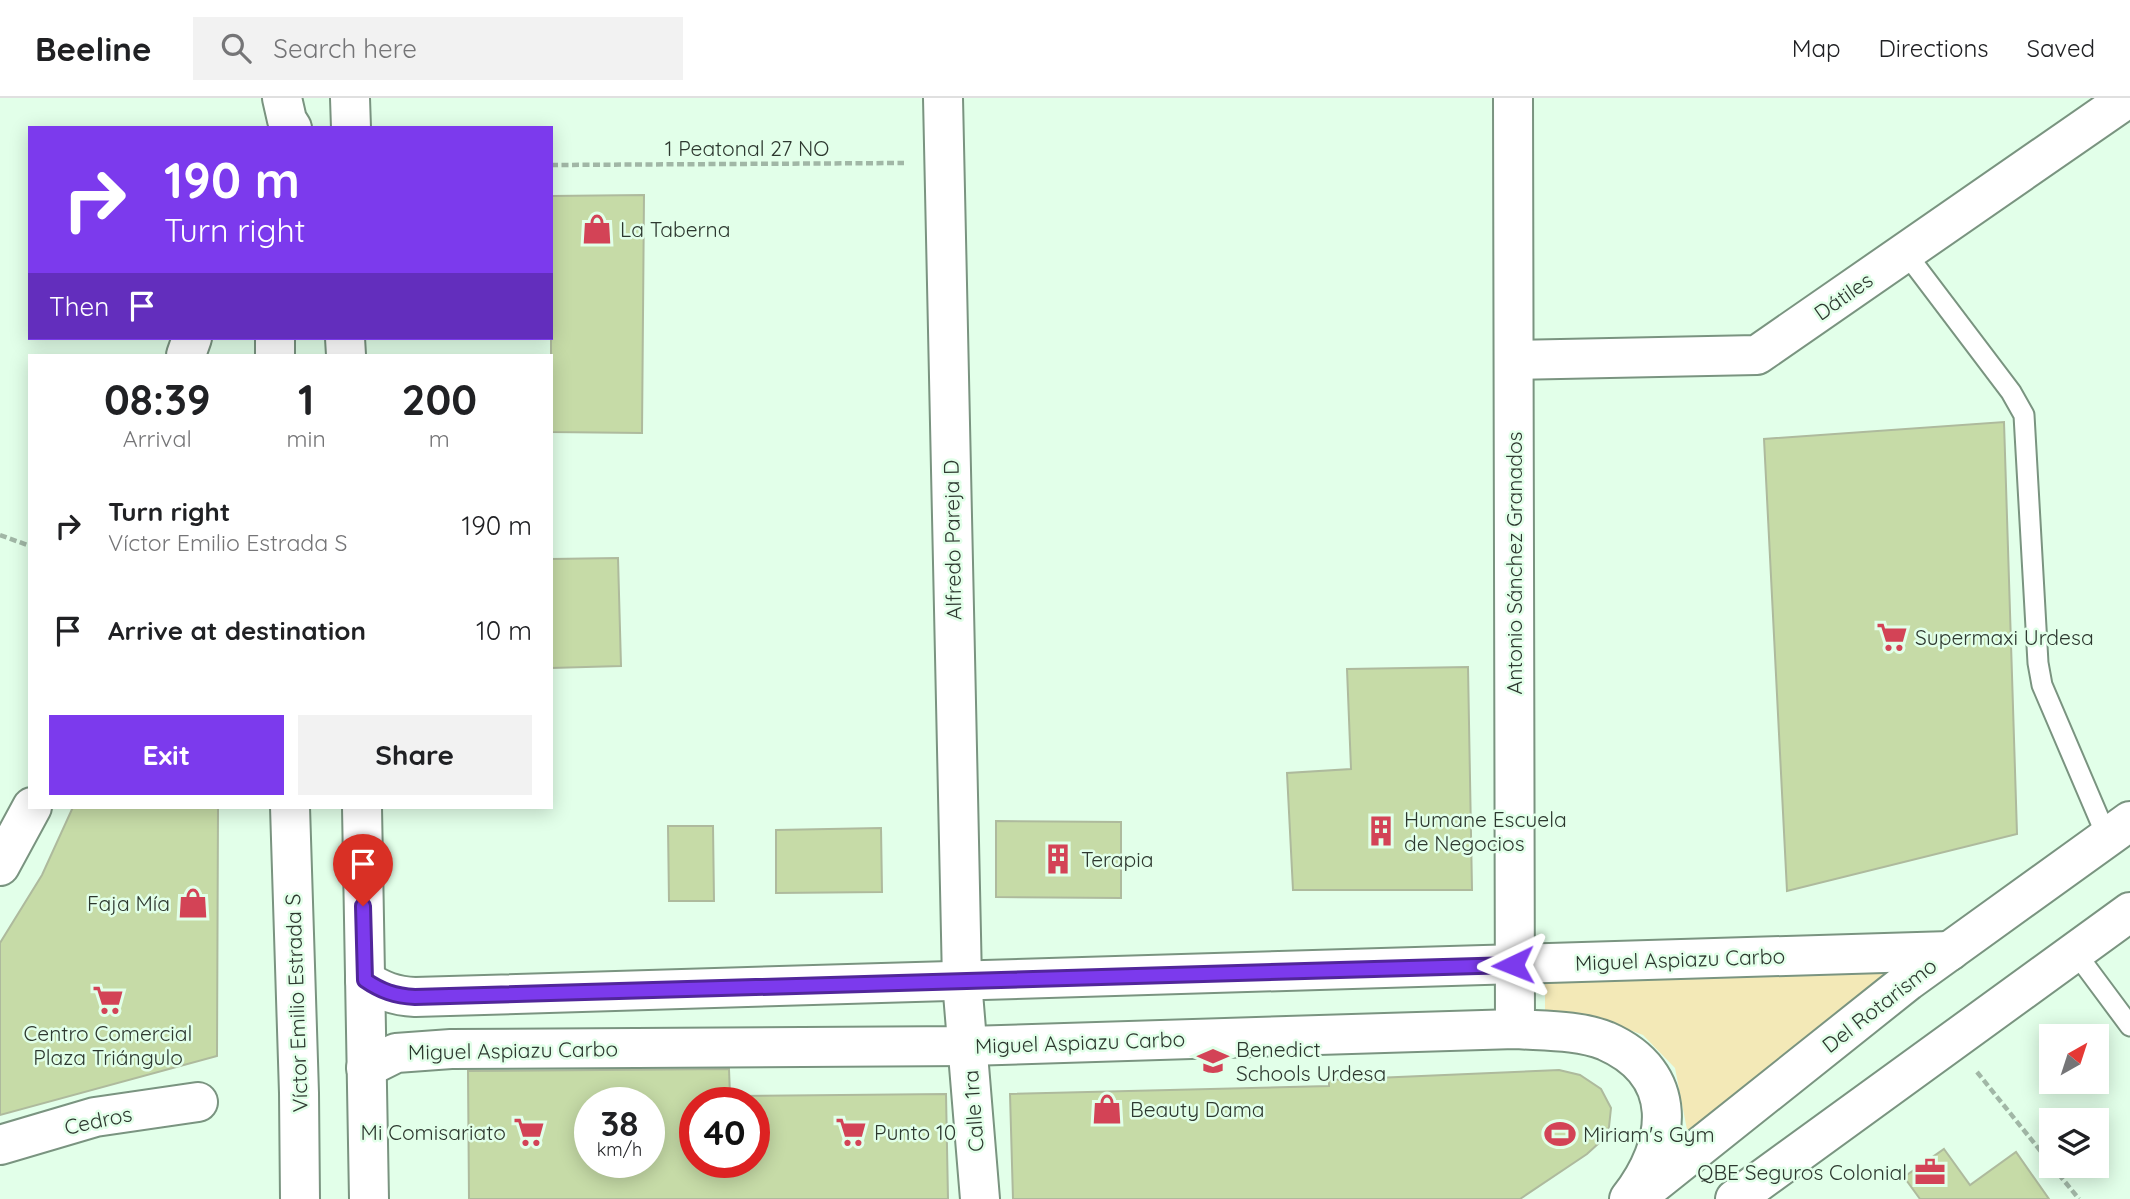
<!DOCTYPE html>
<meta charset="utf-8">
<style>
body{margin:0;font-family:Quicksand,sans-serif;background:#f2f2f2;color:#202124;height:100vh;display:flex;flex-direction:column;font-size:26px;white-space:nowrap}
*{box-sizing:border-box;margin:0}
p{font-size:23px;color:#757577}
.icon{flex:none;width:38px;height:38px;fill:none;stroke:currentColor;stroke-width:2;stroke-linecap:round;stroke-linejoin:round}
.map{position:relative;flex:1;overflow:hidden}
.side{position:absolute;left:28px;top:256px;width:525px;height:455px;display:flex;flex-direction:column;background:#fff;border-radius:0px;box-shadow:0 4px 18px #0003}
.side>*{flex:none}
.top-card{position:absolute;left:28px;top:28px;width:525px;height:214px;border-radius:0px;box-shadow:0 4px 18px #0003;background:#7c3aed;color:#fff;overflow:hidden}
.needle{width:46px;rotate:39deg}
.controls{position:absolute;left:2039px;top:926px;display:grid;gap:14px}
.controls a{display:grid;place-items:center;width:70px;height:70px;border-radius:0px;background:#fff;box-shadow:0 4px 18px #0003;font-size:35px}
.speed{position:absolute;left:574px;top:989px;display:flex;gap:14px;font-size:35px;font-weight:700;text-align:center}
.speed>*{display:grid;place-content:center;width:91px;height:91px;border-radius:50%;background:#fff;box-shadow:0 4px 18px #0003;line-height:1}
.speed small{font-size:18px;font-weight:400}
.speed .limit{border:10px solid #d22;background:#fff;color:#111}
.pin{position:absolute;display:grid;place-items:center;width:60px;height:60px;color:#fff;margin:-72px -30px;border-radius:50% 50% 50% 0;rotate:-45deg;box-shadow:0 0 7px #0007}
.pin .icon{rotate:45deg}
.me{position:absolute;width:77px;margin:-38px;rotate:268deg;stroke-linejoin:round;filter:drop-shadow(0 0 5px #0008)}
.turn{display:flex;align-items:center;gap:24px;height:147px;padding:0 21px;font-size:32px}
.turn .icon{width:91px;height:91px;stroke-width:2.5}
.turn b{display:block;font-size:49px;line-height:60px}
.then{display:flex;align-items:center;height:66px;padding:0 21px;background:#0003;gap:14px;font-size:26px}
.eta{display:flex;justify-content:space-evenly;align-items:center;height:119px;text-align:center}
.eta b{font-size:42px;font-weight:700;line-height:49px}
.action{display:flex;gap:14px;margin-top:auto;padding:14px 21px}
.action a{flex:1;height:80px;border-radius:0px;background:#7c3aed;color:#fff;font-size:28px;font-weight:700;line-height:80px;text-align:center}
.action a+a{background:#f2f2f2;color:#202124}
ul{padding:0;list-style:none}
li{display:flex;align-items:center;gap:21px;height:105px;padding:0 21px}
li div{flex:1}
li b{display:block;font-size:26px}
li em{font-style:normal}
header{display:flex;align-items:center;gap:42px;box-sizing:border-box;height:98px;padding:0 35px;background:#fff;border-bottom:2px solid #e0e0e0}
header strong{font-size:33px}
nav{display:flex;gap:38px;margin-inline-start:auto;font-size:24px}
.search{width:490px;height:63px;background:#f2f2f2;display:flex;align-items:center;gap:18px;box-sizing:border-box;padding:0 24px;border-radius:0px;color:#757577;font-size:26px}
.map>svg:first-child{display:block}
.green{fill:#f3e9b7}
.building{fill:#c6dba7;stroke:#aeba9d;stroke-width:2;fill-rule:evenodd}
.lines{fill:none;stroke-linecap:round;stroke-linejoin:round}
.lane-casing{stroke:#7a9480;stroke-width:23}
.street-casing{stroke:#7a9480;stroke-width:42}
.secondary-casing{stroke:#7a9480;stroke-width:42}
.path{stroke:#a1b7a6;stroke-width:4.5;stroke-dasharray:7 3.5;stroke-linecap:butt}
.lane{stroke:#fff;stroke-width:19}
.street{stroke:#fff;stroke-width:38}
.secondary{stroke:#fff;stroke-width:38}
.route-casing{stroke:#51269a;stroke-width:18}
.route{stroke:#7c3aed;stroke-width:12}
.labels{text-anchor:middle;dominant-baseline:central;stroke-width:5;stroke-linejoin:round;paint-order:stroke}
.street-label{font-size:21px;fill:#2d382f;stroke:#e2ffe9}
.poi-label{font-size:21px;fill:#2d382f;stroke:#e2ffe9;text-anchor:start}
</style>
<header>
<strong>Beeline</strong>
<div class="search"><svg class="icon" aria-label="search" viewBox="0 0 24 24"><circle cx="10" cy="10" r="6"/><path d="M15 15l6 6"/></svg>Search here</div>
<nav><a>Map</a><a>Directions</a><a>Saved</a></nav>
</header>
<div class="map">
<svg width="2130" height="1101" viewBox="0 0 2130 1101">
<rect width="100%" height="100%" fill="#e2ffe9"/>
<path class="green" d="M 1886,871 L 1881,891 L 1690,1047 L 1675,970 L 1643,937 L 1595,919 L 1545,915 L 1545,884 Z"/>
<g class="building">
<path d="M 644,97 L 642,335 L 551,334 L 551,98 Z"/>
<path d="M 2004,324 L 2017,736 L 1787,793 L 1764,341 Z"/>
<path d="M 618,460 L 621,568 L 551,570 L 551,461 Z"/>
<path d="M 1468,569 L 1472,792 L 1293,792 L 1287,675 L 1351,671 L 1347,571 Z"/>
<path d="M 73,709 L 218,709 L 217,958 L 0,1017 L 0,845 L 42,777 Z"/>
<path d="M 996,723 L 1121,724 L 1121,800 L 996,799 Z"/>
<path d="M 668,728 L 713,728 L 714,803 L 669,803 Z"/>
<path d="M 881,730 L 882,794 L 776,795 L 776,732 Z"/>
<path d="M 729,971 L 730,998 L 946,996 L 948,1101 L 469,1101 L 468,973 ZM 590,1004 L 649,1004 L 649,1064 L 590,1064 ZM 695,1004 L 754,1004 L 754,1064 L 695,1064 Z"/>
<path d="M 1559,972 L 1580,977 L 1601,991 L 1611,1010 L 1609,1029 L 1600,1044 L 1587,1056 L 1520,1101 L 1013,1101 L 1010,996 L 1329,988 L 1329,982 Z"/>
<path d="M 1944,1051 L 1970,1087 L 2016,1054 L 2049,1101 L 1920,1101 L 1904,1079 Z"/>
</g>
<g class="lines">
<g class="lane-casing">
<g id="lane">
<path d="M 1905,154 L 2011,294 L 2024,317 L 2038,565 L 2042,587 L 2107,739"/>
<path d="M 2075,854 L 2130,928"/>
</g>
</g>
<g class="street-casing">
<g id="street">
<path d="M 943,0 L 962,883 L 980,1101"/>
<path d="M 1513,0 L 1515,931"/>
<path d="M 186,257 L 192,240"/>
<path d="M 1515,262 L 1757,257 L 2128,0"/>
<path d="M 0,768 L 32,709"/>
<path d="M 0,1047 L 95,1019 L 198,1004"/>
</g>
</g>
<g class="secondary-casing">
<g id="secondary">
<path d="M 282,0 L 287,22 L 292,30"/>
<path d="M 350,0 L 351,30"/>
<path d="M 275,240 L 275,257"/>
<path d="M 345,240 L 346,257"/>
<path d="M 290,709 L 299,995 L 300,1101"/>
<path d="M 362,709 L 369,1101"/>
<path d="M 365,882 C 381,893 395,898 415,899 L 1950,853"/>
<path d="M 366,970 L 396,955 L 451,951 L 968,948 L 1515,931 C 1544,933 1579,932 1606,943 C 1681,976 1672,1046 1629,1101"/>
<path d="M 1642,1095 L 1908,883 L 2130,723"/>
<path d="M 1735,1101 L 2130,814"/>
</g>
</g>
<g class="path">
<path d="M 551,67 L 904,65"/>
<path d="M 0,437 L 30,448"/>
<path d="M 1977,974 L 2051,1066"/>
<path d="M 2052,1068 L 2079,1101"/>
</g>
<use href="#lane" class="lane"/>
<use href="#street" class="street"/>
<use href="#secondary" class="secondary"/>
</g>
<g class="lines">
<g class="route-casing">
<path id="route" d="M 363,808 L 365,882 C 381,893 395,898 415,899 L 1513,867"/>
</g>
<use href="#route" class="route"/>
</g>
<defs>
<g id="shop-bare" transform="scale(2.415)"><path d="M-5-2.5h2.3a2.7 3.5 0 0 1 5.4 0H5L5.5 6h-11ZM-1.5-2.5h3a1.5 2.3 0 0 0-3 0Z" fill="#d34356" stroke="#e2ffe9" stroke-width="2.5" paint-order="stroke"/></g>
<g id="supermarket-bare" transform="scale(2.415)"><path d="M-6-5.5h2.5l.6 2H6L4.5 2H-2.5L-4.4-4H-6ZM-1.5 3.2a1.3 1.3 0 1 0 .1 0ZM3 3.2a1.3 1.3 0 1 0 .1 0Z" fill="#d34356" stroke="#e2ffe9" stroke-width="2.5" paint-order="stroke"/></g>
<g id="building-bare" transform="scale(2.415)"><path d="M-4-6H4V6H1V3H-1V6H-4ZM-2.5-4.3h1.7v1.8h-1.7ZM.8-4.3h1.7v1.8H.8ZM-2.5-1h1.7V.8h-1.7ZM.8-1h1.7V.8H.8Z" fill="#d34356" stroke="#e2ffe9" stroke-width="2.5" paint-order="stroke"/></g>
<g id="school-bare" transform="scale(2.415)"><path d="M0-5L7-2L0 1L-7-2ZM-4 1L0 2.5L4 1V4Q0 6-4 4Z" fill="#d34356" stroke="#e2ffe9" stroke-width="2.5" paint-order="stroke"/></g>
<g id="stadium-bare" transform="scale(2.415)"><path d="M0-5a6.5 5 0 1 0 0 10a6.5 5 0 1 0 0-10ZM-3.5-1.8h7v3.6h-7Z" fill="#d34356" stroke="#e2ffe9" stroke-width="2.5" paint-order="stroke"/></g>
<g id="office-bare" transform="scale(2.415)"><path d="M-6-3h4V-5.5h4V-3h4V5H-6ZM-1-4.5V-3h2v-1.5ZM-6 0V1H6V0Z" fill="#d34356" stroke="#e2ffe9" stroke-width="2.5" paint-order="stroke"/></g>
</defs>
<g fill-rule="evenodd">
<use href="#shop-bare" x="597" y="131"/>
<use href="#supermarket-bare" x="1892" y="539"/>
<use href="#building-bare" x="1381" y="733"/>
<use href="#building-bare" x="1058" y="761"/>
<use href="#shop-bare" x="193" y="805"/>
<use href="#supermarket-bare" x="108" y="902"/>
<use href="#school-bare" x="1213" y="963"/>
<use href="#shop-bare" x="1107" y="1011"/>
<use href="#supermarket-bare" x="529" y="1034"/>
<use href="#supermarket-bare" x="851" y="1034"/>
<use href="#stadium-bare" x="1560" y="1036"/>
<use href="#office-bare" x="1930" y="1074"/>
</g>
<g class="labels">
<g class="street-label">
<text x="747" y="50">1 Peatonal 27 NO</text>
<text transform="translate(1843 198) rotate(-35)">Dátiles</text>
<text transform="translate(952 442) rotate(-91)">Alfredo Pareja D</text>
<text transform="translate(1514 465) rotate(-90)">Antonio Sánchez Granados</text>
<text transform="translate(1680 861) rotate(-2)">Miguel Aspiazu Carbo</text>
<text transform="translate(296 905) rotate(-92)">Víctor Emilio Estrada S</text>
<text transform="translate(1879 907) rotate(-38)">Del Rotarismo</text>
<text transform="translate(1080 944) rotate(-2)">Miguel Aspiazu Carbo</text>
<text transform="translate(513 952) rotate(-1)">Miguel Aspiazu Carbo</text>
<text transform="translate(973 1013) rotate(-94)">Calle 1ra</text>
<text transform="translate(98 1022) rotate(-12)">Cedros</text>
</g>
<g class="poi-label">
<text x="620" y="131">La Taberna</text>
<text x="1915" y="539">Supermaxi Urdesa</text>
<text x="1404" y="721">Humane Escuela<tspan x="1404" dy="24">de Negocios</tspan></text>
<text x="1081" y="761">Terapia</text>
<text x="170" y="805" text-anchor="end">Faja Mía</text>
<text x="108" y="935" text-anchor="middle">Centro Comercial<tspan x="108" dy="24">Plaza Triángulo</tspan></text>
<text x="1236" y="951">Benedict<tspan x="1236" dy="24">Schools Urdesa</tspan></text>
<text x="1130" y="1011">Beauty Dama</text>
<text x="506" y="1034" text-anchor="end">Mi Comisariato</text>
<text x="874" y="1034">Punto 10</text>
<text x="1583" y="1036">Miriam's Gym</text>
<text x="1907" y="1074" text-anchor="end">QBE Seguros Colonial</text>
</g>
</g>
</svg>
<div class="controls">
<a><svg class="needle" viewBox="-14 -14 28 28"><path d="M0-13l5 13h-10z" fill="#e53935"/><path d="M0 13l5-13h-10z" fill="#757577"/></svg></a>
<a><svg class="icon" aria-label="layers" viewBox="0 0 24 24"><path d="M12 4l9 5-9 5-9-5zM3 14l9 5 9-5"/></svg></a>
</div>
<div class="speed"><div>38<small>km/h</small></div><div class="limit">40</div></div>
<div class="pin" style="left:363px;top:808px;background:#d93025"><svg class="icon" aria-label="arrive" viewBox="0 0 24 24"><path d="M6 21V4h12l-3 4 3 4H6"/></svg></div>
<svg class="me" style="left:1513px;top:867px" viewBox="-20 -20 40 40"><path d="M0-17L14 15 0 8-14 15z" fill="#7c3aed" stroke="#fff" stroke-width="4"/></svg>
<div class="top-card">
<div class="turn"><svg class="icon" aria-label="right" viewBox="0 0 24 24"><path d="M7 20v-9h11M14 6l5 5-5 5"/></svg><div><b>190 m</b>Turn right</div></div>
<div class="then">Then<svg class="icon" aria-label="arrive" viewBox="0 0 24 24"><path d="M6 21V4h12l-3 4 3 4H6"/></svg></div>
</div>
<section class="side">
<div class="eta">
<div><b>08:39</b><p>Arrival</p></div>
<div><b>1</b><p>min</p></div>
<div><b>200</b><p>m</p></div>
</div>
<ul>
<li><svg class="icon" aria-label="right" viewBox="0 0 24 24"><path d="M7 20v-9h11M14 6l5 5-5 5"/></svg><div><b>Turn right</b><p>Víctor Emilio Estrada S</p></div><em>190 m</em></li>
<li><svg class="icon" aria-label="arrive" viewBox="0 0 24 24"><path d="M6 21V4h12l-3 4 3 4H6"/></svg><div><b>Arrive at destination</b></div><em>10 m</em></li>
</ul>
<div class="action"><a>Exit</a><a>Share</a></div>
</section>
</div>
